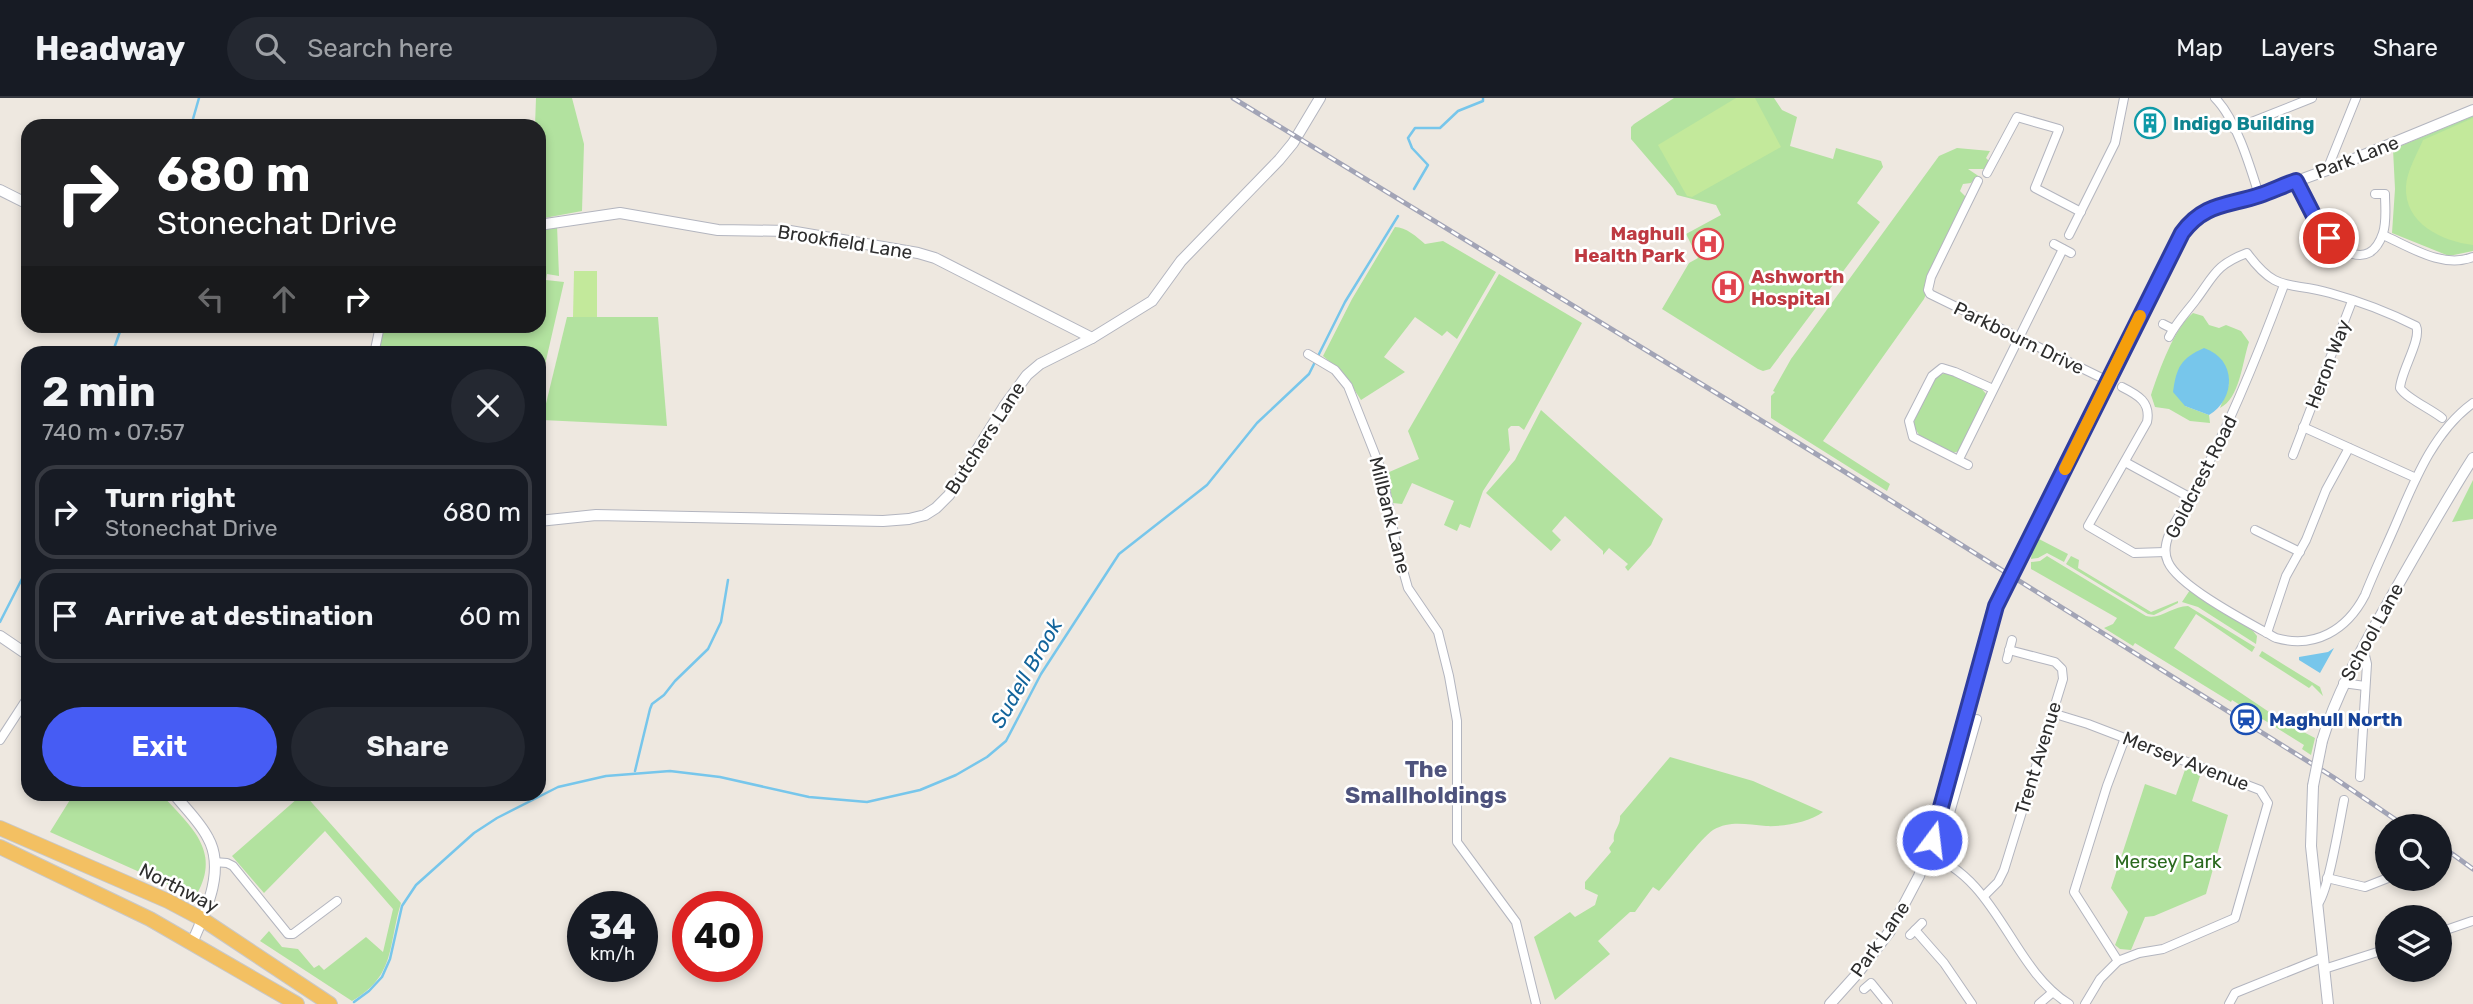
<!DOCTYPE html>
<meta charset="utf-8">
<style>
body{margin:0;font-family:Rubik,sans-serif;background:#242831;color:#f1f3f6;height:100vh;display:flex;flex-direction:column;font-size:26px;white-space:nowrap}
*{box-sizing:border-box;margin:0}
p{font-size:23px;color:#9ea1a6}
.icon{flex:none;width:38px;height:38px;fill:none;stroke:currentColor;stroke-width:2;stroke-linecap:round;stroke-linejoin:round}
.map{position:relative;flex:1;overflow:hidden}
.details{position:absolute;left:21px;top:248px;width:525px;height:455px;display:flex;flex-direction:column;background:#171b24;border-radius:21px;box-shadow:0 4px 10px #0003}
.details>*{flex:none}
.top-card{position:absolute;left:21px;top:21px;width:525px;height:214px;border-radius:21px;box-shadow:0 4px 10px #0003;background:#202124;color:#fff;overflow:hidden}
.controls{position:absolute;left:2375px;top:716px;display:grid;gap:14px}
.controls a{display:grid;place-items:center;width:77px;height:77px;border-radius:50%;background:#171b24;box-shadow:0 4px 10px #0003;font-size:35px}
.speed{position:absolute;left:567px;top:793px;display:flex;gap:14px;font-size:35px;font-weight:700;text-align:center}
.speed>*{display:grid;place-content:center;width:91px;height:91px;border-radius:50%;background:#171b24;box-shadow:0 4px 10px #0003;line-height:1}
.speed small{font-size:18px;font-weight:400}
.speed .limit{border:10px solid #d22;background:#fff;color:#111}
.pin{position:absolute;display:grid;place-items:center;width:60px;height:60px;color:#fff;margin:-30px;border:4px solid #fff;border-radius:50%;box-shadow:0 2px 7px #0007}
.me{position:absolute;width:77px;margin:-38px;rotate:15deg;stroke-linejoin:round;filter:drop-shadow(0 0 5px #0008)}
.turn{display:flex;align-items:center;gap:24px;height:147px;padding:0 21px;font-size:32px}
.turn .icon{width:91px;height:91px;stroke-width:2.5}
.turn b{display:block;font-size:49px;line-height:60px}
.lanes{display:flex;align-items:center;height:66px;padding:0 21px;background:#0003;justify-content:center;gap:35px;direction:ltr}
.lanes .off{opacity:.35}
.round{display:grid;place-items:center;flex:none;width:74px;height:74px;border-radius:37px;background:#242831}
.overview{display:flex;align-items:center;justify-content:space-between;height:119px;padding:0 21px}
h1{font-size:42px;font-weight:700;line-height:52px}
.action{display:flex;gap:14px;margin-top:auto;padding:14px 21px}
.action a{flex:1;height:80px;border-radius:42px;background:#465cf4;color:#fff;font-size:28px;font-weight:700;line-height:80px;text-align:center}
.action a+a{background:#242831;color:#f1f3f6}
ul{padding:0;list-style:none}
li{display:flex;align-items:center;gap:21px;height:94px;margin:0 14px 10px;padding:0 7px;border:4px solid #363941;border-radius:21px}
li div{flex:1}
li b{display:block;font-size:26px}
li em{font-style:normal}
header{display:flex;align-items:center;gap:42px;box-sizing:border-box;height:98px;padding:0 35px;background:#171b24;border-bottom:2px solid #363941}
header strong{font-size:33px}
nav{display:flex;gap:38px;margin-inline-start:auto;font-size:24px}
.search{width:490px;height:63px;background:#242831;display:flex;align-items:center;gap:18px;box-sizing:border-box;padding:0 24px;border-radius:38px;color:#9ea1a6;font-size:26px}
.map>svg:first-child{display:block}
.green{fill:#b2e29f}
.pitch{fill:#c3e99b}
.water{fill:#77c6eb}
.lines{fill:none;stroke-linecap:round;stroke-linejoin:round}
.stream{stroke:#77c6eb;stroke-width:2.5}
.minor-casing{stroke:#b3b5bf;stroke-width:10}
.tertiary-casing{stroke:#b3b5bf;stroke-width:12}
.trunk-casing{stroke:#c8c8c8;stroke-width:16}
.minor{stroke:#fff;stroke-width:8}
.tertiary{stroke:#fff;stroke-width:10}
.trunk{stroke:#f3c062;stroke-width:14}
.rail-casing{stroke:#a2a4b6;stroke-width:5}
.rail{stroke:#fff;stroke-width:2.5;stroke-dasharray:8;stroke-linecap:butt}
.tertiary-bridge-casing{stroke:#b3b5bf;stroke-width:12;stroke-linecap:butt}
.tertiary-bridge{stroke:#fff;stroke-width:10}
.route-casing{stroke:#2e3c9f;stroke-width:18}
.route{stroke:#465cf4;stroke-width:12}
.slow{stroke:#f59e0b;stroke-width:12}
.labels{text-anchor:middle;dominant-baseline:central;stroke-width:5;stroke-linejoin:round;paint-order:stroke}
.culture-label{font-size:19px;font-weight:bold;fill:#0d838f;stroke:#fff;text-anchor:start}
.street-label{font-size:19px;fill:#2d2d2d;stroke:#fff}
.health-label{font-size:19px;font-weight:bold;fill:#be3a42;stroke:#fff;text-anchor:end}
.transit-label{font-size:19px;font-weight:bold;fill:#164399;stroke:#fff;text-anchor:start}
.park-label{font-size:19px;fill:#29691d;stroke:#fff}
.water-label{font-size:21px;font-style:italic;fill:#12649b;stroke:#fff}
.quarter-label{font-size:23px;font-weight:bold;fill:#4e537d;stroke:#fff}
</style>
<header>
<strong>Headway</strong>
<div class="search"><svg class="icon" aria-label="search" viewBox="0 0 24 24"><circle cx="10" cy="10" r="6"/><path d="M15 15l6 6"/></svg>Search here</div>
<nav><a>Map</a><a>Layers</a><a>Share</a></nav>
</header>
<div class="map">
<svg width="2473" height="906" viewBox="0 0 2473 906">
<rect width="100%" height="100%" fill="#eee8e0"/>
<g class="green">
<path d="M 536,0 L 572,0 L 584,46 L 582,113 L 539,121 L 539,28 L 535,28 Z"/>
<path d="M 1674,0 L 1774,0 L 1782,12 L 1797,19 L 1790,48 L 1833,61 L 1836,50 L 1881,63 L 1883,69 L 1857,105 L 1880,124 L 1770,271 L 1763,273 L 1758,271 L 1662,211 L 1689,165 L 1698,160 L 1686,136 L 1721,117 L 1716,107 L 1677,97 L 1673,90 L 1631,41 L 1631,29 L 1634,26 Z"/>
<path d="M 2473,18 L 2473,153 L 2449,158 L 2392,135 L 2395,91 L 2393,51 Z"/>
<path d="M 1957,50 L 1990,53 L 1986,60 L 1990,64 L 1986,71 L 1968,71 L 1980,79 L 1979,82 L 1975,80 L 1971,85 L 1963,86 L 1960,93 L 1965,98 L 1965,104 L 1924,201 L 1823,343 L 1890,386 L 1887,393 L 1771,320 L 1771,298 L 1775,294 L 1773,293 L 1791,261 L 1939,58 Z"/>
<path d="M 557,127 L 559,178 L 547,176 L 546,182 L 564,184 L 539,293 L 539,256 L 378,256 L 384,228 L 539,228 L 539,130 Z"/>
<path d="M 1395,129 C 1406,129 1417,139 1425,146 L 1443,143 L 1496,174 L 1457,241 L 1447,233 L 1442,238 L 1415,219 L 1384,259 L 1405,274 L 1361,302 L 1344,276 L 1323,258 L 1352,201 Z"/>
<path d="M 1499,176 L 1582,225 L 1524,332 L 1519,328 L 1511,328 L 1508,331 L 1510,352 L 1483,393 L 1470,430 L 1460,426 L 1457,433 L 1444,427 L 1454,403 L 1412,385 L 1402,406 L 1393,405 L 1387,375 L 1419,361 L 1408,333 Z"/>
<path d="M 2193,215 L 2203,218 L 2209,227 L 2219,230 L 2226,227 L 2241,233 L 2249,244 C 2242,265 2240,300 2220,310 L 2229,286 L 2185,308 L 2209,317 L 2210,325 L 2190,323 L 2169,311 L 2155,309 L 2151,297 C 2159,273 2174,230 2193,215 Z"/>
<path d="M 567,219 L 658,219 L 667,328 L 542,322 Z"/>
<path d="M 1947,275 L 1980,289 L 1986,296 L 1985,302 L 1959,353 L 1953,355 L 1921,340 L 1913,327 C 1919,311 1928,277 1947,275 Z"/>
<path d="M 1541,312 L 1663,421 L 1651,447 L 1628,473 L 1625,469 L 1628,466 L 1609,450 L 1603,457 L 1603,453 L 1565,418 L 1552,433 L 1561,442 L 1551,453 L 1486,395 L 1515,362 Z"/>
<path d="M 2473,382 L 2473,421 L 2452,424 Z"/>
<path d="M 2037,440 L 2068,456 L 2064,464 L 2047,455 L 2038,460 L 2031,461 L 2032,451 Z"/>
<path d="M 2047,458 L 2146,518 C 2161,522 2172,508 2188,508 L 2255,549 L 2252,554 L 2196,516 L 2174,550 L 2281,622 L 2315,640 L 2311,657 L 2302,651 L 2304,647 L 2232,602 L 2231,604 L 2135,545 L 2133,548 L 2104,530 L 2113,526 L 2117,520 L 2031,471 L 2031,464 L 2040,463 Z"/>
<path d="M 2071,458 L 2079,462 L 2078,470 L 2151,514 L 2178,503 L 2178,505 L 2154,517 L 2148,516 L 2066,466 Z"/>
<path d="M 2190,492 L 2253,533 L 2257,538 L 2256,546 L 2198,509 L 2182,504 Z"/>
<path d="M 2262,553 L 2320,589 L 2323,598 L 2312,587 L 2309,590 L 2259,558 Z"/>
<path d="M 1670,659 L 1753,683 L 1823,714 C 1810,724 1783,729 1766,728 C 1747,727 1731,722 1713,732 C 1702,739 1670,781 1659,793 L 1653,789 L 1635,814 L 1630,814 L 1598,843 L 1610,856 L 1555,902 L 1534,839 L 1570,814 L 1575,819 L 1595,807 L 1598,797 L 1585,791 L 1585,784 L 1611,754 L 1609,750 L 1614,743 C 1612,733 1621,728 1620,718 Z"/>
<path d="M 2186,669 L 2201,675 L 2192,703 L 2228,717 L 2206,796 L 2154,818 L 2145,819 L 2131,852 L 2120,851 L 2115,847 L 2128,814 L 2111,790 L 2145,686 L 2176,697 Z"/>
<path d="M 73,697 L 162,697 C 189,727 222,752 197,796 L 191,797 L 50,734 Z"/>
<path d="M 295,697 L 305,697 L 401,805 C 388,847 396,878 352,903 L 260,843 L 269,833 L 282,849 L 298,851 L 314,870 L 319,867 L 324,872 L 366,839 L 383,854 L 393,811 L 325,733 L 264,795 L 232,758 L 298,700 Z"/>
</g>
<g class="pitch">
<path d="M 1736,0 L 1755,0 L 1781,49 L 1692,99 L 1687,98 L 1658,47 Z"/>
<path d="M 2473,20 L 2473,147 C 2442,143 2404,126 2406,88 C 2407,73 2417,56 2423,42 Z"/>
<path d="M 574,173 L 597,173 L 597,219 L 573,219 Z"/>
</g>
<g class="water">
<path d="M 2204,250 C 2237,261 2236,301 2209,317 L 2185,308 L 2173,294 C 2176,270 2181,260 2204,250 Z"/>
<path d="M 2334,550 L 2320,575 L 2299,562 L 2299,559 L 2328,554 Z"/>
</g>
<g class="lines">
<g class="stream">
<path d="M 191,28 L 199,0"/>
<path d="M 1414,91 L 1428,67 L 1412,50 L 1408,40 L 1415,30 L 1440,30 L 1458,13 L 1483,3 L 1483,0"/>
<path d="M 112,256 L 122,228"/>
<path d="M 1318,258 L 1345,204 L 1398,118"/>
<path d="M 0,524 L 28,469"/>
<path d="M 635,673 L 650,611 L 652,606 L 664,597 L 675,583 L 708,551 L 721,524 L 728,482"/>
<path d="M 354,904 L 369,893 L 382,879 L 390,861 L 402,808 L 416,787 L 474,735 L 497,720 L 558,689 L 606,678 L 670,673 L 720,679 L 809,699 L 867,704 L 920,692 L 956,677 L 987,659 L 1006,643 L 1041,576 L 1119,456 L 1207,387 L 1257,325 L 1309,276 L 1315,264"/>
</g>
<g class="minor-casing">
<g id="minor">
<path d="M 2215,0 C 2236,21 2250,68 2259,97"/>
<path d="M 2234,31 L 2312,0"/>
<path d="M 2327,72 L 2356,0"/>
<path d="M 1987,75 L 2017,19 L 2059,31 L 2035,90 L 2081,114"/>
<path d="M 1978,83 L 1931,179 L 1928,192 L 1930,196 L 2108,283"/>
<path d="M 2296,83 C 2302,98 2309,113 2318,127 C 2334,150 2369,177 2383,135 C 2387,123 2385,108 2385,96 L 2375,96"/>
<path d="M 2069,137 L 2115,45 L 2124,0"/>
<path d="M 2383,137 C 2410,149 2443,171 2473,159"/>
<path d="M 2054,146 L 2071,155"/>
<path d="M 2284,187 C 2258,257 2230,326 2195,392 C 2185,412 2157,441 2168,464 C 2179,489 2251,526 2276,540 C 2315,551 2347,532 2365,497 C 2374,474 2385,451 2395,428 C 2414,384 2433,334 2473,305"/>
<path d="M 2163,226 L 2173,231"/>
<path d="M 2169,239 C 2176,225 2185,216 2195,203 C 2214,178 2215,167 2247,155 C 2277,196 2288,183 2330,195 C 2359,203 2390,215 2416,228 C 2422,241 2401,273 2400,290 C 2406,300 2431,311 2442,320"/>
<path d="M 374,256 L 380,228"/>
<path d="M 1308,256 L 1335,272 L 1348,288 L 1382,374 L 1397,451 L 1408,490 L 1438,534 L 1449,578 L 1457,623 L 1457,744 L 1516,824 L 1536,906"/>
<path d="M 2122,289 C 2138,297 2151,304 2147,324 L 2088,428 L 2134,455 L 2165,454"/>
<path d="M 2303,329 L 2416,380"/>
<path d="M 2293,357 L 2352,203"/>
<path d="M 1959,361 L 2063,151"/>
<path d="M 2125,364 L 2191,400"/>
<path d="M 1968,367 L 1913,339 L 1909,323 L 1932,278 L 1942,270 L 1955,274 L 1993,291"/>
<path d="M 2255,432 L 2300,454"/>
<path d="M 2267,535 L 2286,478 L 2306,442 L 2326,392 L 2349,350"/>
<path d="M 2007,561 L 2012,542"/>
<path d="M 2343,585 L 2365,588"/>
<path d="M 2052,615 L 2088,626 L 2260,692 L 2268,705 L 2235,820 L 2163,851 L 2139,855 L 2118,863 L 2100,881 L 2085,906"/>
<path d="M 0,642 L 28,599"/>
<path d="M 2360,679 L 2367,566 L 2363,549"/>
<path d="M 1927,756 C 1999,781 2010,869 2069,906"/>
<path d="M 1937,760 L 1977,621"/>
<path d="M 214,764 L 227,765 L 233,768 L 288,836 L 293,836 L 337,803"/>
<path d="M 2327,780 L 2365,789 L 2388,780"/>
<path d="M 1984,798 L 1998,784 L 2004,772 L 2063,581 L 2062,571 L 2055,564 L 2009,552"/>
<path d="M 2317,807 C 2328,797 2340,721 2344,702"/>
<path d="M 1915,832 L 1944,865 L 1972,906"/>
<path d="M 2440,834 L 2472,823"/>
<path d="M 1910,837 L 1922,825"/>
<path d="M 2118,863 L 2074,794 L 2107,688 L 2125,640"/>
<path d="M 2324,871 L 2387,851"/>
<path d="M 1864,891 L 1871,885 L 1888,906"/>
<path d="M 2039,906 L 2053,894"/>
<path d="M 2229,906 L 2235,895 L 2240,893 L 2322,860"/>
</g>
</g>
<g class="tertiary-casing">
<g id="tertiary">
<path d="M 0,92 L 28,106"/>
<path d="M 539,127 L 620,115 L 718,132 L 790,133 L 918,155 L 935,160 L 1092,240"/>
<path d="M 539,423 L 596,417 L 883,423 L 909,421 L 925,417 L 936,410 L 949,397 L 1005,307 L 1027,277 L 1040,266 L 1092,240 L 1152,203 L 1181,163 L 1279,62 L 1293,45 L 1320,0"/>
<path d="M 2019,465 L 2154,189 L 2182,135 L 2197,117 L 2213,109 L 2259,97 L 2327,72 L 2473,12"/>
<path d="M 0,538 L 28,557"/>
<path d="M 2322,643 C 2337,593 2363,549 2389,503 C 2416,455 2443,407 2473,360"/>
<path d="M 2313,688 L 2311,748 L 2328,906"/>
<path d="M 174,696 C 185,710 200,724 208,740 C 226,772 205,815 192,845"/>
<path d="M 1830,906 L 1857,876 L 1890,833 L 1919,778 L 1932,742 L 1992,518 L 2004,492"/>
</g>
</g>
<g class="trunk-casing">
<g id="trunk">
<path d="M 0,730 L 168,803 L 202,821 L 330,906"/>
<path d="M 0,749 L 150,821 L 297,906"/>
</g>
</g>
<use href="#minor" class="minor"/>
<use href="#tertiary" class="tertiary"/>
<use href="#trunk" class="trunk"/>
<g class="rail-casing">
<g id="rail">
<path d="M 1233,0 L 1821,359 L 2333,679 L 2405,728"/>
<path d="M 2440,747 L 2473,771"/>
</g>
</g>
<use href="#rail" class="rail"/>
<g class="tertiary-bridge-casing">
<g id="tertiary-bridge">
<path d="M 2004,492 L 2019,465"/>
<path d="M 2313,688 L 2322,643"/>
</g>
</g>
<use href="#tertiary-bridge" class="tertiary-bridge"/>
</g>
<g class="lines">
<g class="route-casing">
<path id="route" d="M 1932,742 L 1996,508 L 2182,135 C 2204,105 2227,108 2260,97 C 2272,93 2284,87 2296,83 L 2319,128 L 2329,140"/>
</g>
<use href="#route" class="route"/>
<path class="slow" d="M 2065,371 L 2140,218"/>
</g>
<defs>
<g id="building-ring" transform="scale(1.575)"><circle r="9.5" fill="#fff" stroke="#0f9aa8" stroke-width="1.5"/><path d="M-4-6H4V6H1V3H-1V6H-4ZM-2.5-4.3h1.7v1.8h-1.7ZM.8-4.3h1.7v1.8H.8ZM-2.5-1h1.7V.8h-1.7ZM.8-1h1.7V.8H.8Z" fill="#0f9aa8"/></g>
<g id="hospital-ring" transform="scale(1.575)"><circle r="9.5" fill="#fff" stroke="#e0444e" stroke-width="1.5"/><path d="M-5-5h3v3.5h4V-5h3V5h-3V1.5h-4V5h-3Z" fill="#e0444e"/></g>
<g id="station-ring" transform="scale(1.575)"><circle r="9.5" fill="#fff" stroke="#1a4fb4" stroke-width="1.5"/><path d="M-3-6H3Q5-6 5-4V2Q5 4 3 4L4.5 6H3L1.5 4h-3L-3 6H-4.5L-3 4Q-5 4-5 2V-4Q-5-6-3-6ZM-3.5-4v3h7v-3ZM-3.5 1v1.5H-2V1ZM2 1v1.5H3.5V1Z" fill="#1a4fb4"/></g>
</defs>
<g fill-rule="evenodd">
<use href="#building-ring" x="2150" y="25"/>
<use href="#hospital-ring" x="1708" y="146"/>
<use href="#hospital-ring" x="1728" y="189"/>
<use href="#station-ring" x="2246" y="621"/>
</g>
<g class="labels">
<g class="culture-label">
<text x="2173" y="25">Indigo Building</text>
</g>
<g class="street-label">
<text transform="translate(2357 59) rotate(-21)">Park Lane</text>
<text transform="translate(845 144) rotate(9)">Brookfield Lane</text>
<text transform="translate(2019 240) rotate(26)">Parkbourn Drive</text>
<text transform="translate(2328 266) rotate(-69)">Heron Way</text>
<text transform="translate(985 340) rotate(-57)">Butchers Lane</text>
<text transform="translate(2201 379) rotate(-63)">Goldcrest Road</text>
<text transform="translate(1390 417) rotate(76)">Millbank Lane</text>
<text transform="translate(2372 534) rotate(-61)">School Lane</text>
<text transform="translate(2038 660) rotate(-73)">Trent Avenue</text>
<text transform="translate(2186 663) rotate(21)">Mersey Avenue</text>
<text transform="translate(179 790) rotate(27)">Northway</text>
<text transform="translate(1880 841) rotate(-55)">Park Lane</text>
</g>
<g class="health-label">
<text x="1685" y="135">Maghull<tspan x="1685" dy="22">Health Park</tspan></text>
<text x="1751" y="178" text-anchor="start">Ashworth<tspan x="1751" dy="22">Hospital</tspan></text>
</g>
<g class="transit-label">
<text x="2269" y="621">Maghull North</text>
</g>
<g class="park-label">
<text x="2168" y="763">Mersey Park</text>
</g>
<g class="water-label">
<text transform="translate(1026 575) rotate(-60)">Sudell Brook</text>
</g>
<g class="quarter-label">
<text x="1426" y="671">The<tspan x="1426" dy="26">Smallholdings</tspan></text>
</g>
</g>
</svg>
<div class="controls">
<a><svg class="icon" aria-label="search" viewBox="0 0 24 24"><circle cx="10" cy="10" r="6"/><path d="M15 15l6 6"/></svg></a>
<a><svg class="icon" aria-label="layers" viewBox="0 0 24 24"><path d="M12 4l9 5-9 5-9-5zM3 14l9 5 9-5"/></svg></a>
</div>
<div class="speed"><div>34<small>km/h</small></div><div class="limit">40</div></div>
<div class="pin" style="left:2329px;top:140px;background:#d93025"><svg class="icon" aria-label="arrive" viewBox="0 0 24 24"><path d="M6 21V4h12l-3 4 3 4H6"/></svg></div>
<svg class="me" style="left:1932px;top:742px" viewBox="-20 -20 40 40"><circle r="17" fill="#465cf4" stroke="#fff" stroke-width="3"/><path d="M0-11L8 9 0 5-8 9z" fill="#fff"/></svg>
<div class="top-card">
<div class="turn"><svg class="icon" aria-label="right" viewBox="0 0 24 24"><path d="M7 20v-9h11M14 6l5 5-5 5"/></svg><div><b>680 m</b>Stonechat Drive</div></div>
<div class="lanes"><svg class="icon off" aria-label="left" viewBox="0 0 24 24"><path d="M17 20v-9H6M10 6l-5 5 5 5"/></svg><svg class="icon off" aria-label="ahead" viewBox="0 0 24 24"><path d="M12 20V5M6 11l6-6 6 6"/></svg><svg class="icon" aria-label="right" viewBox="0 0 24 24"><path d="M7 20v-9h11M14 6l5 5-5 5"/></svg></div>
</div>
<section class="details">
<div class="overview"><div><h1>2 min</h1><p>740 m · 07:57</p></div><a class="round"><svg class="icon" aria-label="close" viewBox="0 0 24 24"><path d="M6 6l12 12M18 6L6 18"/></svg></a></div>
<ul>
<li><svg class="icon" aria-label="right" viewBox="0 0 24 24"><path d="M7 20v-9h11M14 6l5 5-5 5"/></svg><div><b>Turn right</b><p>Stonechat Drive</p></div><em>680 m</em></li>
<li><svg class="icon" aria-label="arrive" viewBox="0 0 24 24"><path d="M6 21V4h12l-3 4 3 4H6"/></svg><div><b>Arrive at destination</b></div><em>60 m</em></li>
</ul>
<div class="action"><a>Exit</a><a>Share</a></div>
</section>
</div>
